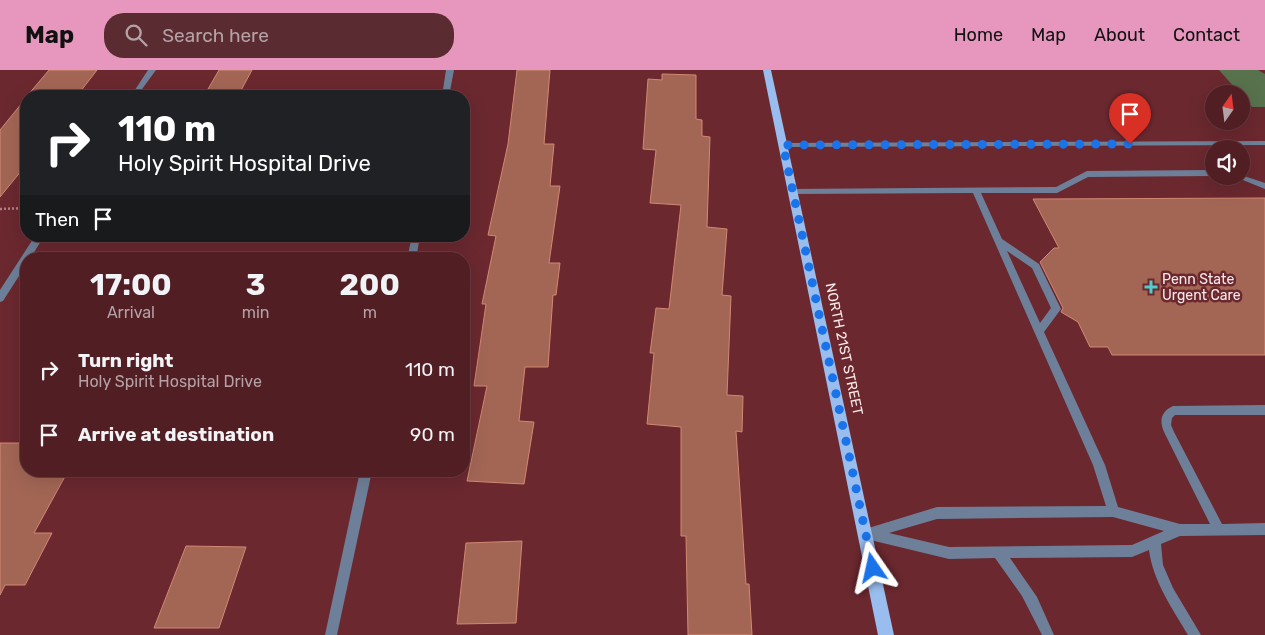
<!DOCTYPE html>
<style>
body{margin:0;font-family:Rubik,sans-serif;background:#5a2b30;color:#f1f3f6;height:100vh;display:flex;flex-direction:column;font-size:19px;white-space:nowrap}
*{box-sizing:border-box;margin:0}
p{font-size:16px;color:#b4a2a6}
.icon{flex:none;width:28px;height:28px;fill:none;stroke:currentColor;stroke-width:2;stroke-linecap:round;stroke-linejoin:round}
.map{position:relative;flex:1;overflow:hidden}
.sheet{position:absolute;left:20px;top:182px;width:450px;height:225px;display:flex;flex-direction:column;background:#501e23;border-radius:20px;box-shadow:0 5px 20px #0002,0 0 0 1px #673c41}
.sheet>*{flex:none}
.hud{position:absolute;left:20px;top:20px;width:450px;height:152px;border-radius:20px;box-shadow:0 5px 20px #0002,0 0 0 1px #673c41;background:#202124;color:#fff;overflow:hidden}
.needle{width:32px;rotate:14deg}
.buttons{position:absolute;left:1205px;top:15px;display:grid;gap:10px}
.buttons a{display:grid;place-items:center;width:45px;height:45px;border-radius:50%;background:#501e23;box-shadow:0 5px 20px #0002,0 0 0 1px #673c41;font-size:25px}
.pin{position:absolute;display:grid;place-items:center;width:42px;height:42px;color:#fff;margin:-51px -21px;border-radius:50% 50% 50% 0;rotate:-45deg;box-shadow:0 0 5px #0007}
.pin .icon{rotate:45deg}
.me{position:absolute;width:55px;margin:-28px;rotate:349deg;stroke-linejoin:round;filter:drop-shadow(0 0 4px #0008)}
.turn{display:flex;align-items:center;gap:18px;height:105px;padding:0 15px;font-size:22px}
.turn .icon{width:65px;height:65px;stroke-width:2.5}
.turn b{display:block;font-size:35px;line-height:42px}
.then{display:flex;align-items:center;height:48px;padding:0 15px;background:#0003;gap:10px;font-size:19px}
.eta{display:flex;justify-content:space-evenly;align-items:center;height:85px;text-align:center}
.eta b{font-size:30px;font-weight:700;line-height:35px}
ul{padding:0;list-style:none}
li{display:flex;align-items:center;gap:15px;height:65px;padding:0 15px}
li div{flex:1}
li b{display:block;font-size:19px}
li em{font-style:normal}
header{display:flex;align-items:center;gap:30px;box-sizing:border-box;height:70px;padding:0 25px;background:#e797bd;color:#111}
header strong{font-size:24px}
nav{display:flex;gap:28px;margin-inline-start:auto;font-size:18px}
.search{width:350px;height:45px;background:#5a2b30;display:flex;align-items:center;gap:12px;box-sizing:border-box;padding:0 18px;border-radius:20px;color:#b4a2a6;font-size:19px}
.map>svg:first-child{display:block}
.green{fill:#58724d}
.building{fill:#a36655;stroke:#d28874}
.lines{fill:none;stroke-linecap:round;stroke-linejoin:round}
.path{stroke:#ae8286;stroke-width:2.5;stroke-dasharray:2 2;stroke-linecap:butt}
.service{fill:#6e8099;fill-rule:evenodd}
.minor{fill:#6e8099;fill-rule:evenodd}
.primary{fill:#98bdee;fill-rule:evenodd}
.route{stroke:#1a73e8;stroke-width:9;stroke-dasharray:0 16.2}
.poi-dot{fill:#52cdce;stroke:#6b282f;stroke-width:2}
.labels{text-anchor:middle;dominant-baseline:central;stroke-width:5;stroke-linejoin:round;paint-order:stroke}
.poi-label{font-size:14px;fill:#fbeaea;stroke:#6b282f;text-anchor:start}
.street-label{font-size:14px;fill:#fbeaea;stroke:#6b282f}
</style>
<header>
<strong>Map</strong>
<div class="search"><svg class="icon" aria-label="search" viewBox="0 0 24 24"><circle cx="10" cy="10" r="6"/><path d="M15 15l6 6"/></svg>Search here</div>
<nav><a>Home</a><a>Map</a><a>About</a><a>Contact</a></nav>
</header>
<div class="map">
<svg width="1265" height="565" viewBox="0 0 1265 565">
<rect width="100%" height="100%" fill="#6b282f"/>
<path class="green" d="M 1219,0 L 1258,0 L 1265,4 L 1265,37 L 1252,37 Z"/>
<g class="building">
<path d="M 49,0 L 97,0 L 77,26 L 27,26 Z"/>
<path d="M 219,0 L 252,0 L 238,26 L 204,26 Z"/>
<path d="M 517,0 L 550,0 L 544,74 L 554,74 L 550,116 L 560,116 L 549,193 L 560,193 L 556,225 L 553,225 L 548,297 L 525,297 L 519,351 L 534,352 L 524,414 L 467,411 L 487,316 L 474,316 L 486,234 L 482,234 L 496,166 L 488,165 L 508,74 Z"/>
<path d="M 662,4 L 696,5 L 696,49 L 702,50 L 702,66 L 710,67 L 707,157 L 727,159 L 722,225 L 731,226 L 727,325 L 743,326 L 742,362 L 736,361 L 746,514 L 749,514 L 752,565 L 688,565 L 686,466 L 681,466 L 681,357 L 647,354 L 654,283 L 650,283 L 656,238 L 669,239 L 681,135 L 650,133 L 656,80 L 643,79 L 648,9 L 662,10 Z"/>
<path d="M 26,28 L 26,95 L 0,127 L 0,60 Z"/>
<path d="M 1265,128 L 1265,285 L 1112,285 L 1108,277 L 1090,277 L 1078,252 L 1061,242 L 1063,238 L 1040,192 L 1054,178 L 1059,178 L 1033,129 Z"/>
<path d="M 0,373 L 26,373 L 26,401 L 68,401 L 34,463 L 52,463 L 25,515 L 5,515 L 0,525 Z"/>
<path d="M 522,471 L 516,553 L 457,554 L 466,473 Z"/>
<path d="M 186,476 L 246,477 L 219,558 L 154,558 Z"/>
</g>
<g class="lines">
<path class="path" d="M 0,139 L 26,138"/>
<g class="service">
<path d="M 1214,100 L 1214,106 L 1088,107 L 1057,123 L 981,123 L 1002,169 L 1039,194 L 1061,239 L 1044,262 L 1105,395 L 1118,437 L 1180,454 L 1210,454 L 1165,364 C 1159,352 1160,342 1173,336 L 1265,335 L 1265,345 L 1175,345 L 1172,348 L 1171,355 L 1174,362 L 1222,454 L 1265,453 L 1265,465 L 1180,466 L 1161,474 L 1163,495 L 1173,518 L 1201,565 L 1188,565 C 1172,538 1153,511 1149,480 L 1132,487 L 1010,488 L 1037,527 L 1054,565 L 1042,565 L 1022,526 L 995,488 L 949,489 L 862,468 L 860,464 L 862,460 L 937,437 L 1106,436 L 1093,395 L 973,123 L 792,124 L 788,121 L 789,119 L 1056,117 L 1087,101 ZM 1007,181 L 1032,198 L 1051,238 L 1040,253 ZM 1113,447 L 1164,461 L 1132,475 L 949,477 L 889,463 L 937,449 Z"/>
<path d="M 1241,105 L 1265,113 L 1265,119 L 1233,106 L 1241,106 Z"/>
</g>
<g class="minor">
<path d="M 148,0 L 156,0 L 137,26 L 131,26 Z"/>
<path d="M 446,0 L 454,0 L 449,26 L 442,26 Z"/>
<path d="M 1265,71 L 1265,75 L 783,77 L 779,75 L 783,73 Z"/>
<path d="M 35,166 L 44,166 L 30,189 L 26,189 L 26,195 L 3,231 L 0,232 L 0,220 Z"/>
<path d="M 412,166 L 420,166 L 416,189 L 407,189 Z"/>
<path d="M 360,401 L 372,401 L 337,565 L 325,565 Z"/>
</g>
<path class="primary" d="M 763,0 L 771,0 L 894,565 L 878,565 Z"/>
</g>
<g class="lines">
<path class="route" d="M 873,498 L 783,75 L 1130,74"/>
</g>
<path class="poi-dot" d="M1148.5 209.5h5v5h5v5h-5v5h-5v-5h-5v-5h5z"/>
<g class="labels">
<g class="poi-label">
<text x="1162" y="209">Penn State<tspan x="1162" dy="16">Urgent Care</tspan></text>
</g>
<g class="street-label">
<text transform="translate(844 279) rotate(78)">NORTH 21ST STREET</text>
</g>
</g>
</svg>
<div class="buttons">
<a><svg class="needle" viewBox="-14 -14 28 28"><path d="M0-13l5 13h-10z" fill="#e53935"/><path d="M0 13l5-13h-10z" fill="#b4a2a6"/></svg></a>
<a><svg class="icon" aria-label="sound" viewBox="0 0 24 24"><path d="M4 9h4l5-4v14l-5-4H4zM17 9q2 3 0 6"/></svg></a>
</div>
<div class="pin" style="left:1130px;top:74px;background:#d93025"><svg class="icon" aria-label="arrive" viewBox="0 0 24 24"><path d="M6 21V4h12l-3 4 3 4H6"/></svg></div>
<svg class="me" style="left:873px;top:498px" viewBox="-20 -20 40 40"><path d="M0-17L14 15 0 8-14 15z" fill="#1a73e8" stroke="#fff" stroke-width="4"/></svg>
<div class="hud">
<div class="turn"><svg class="icon" aria-label="right" viewBox="0 0 24 24"><path d="M7 20v-9h11M14 6l5 5-5 5"/></svg><div><b>110 m</b>Holy Spirit Hospital Drive</div></div>
<div class="then">Then<svg class="icon" aria-label="arrive" viewBox="0 0 24 24"><path d="M6 21V4h12l-3 4 3 4H6"/></svg></div>
</div>
<section class="sheet">
<div class="eta">
<div><b>17:00</b><p>Arrival</p></div>
<div><b>3</b><p>min</p></div>
<div><b>200</b><p>m</p></div>
</div>
<ul>
<li><svg class="icon" aria-label="right" viewBox="0 0 24 24"><path d="M7 20v-9h11M14 6l5 5-5 5"/></svg><div><b>Turn right</b><p>Holy Spirit Hospital Drive</p></div><em>110 m</em></li>
<li><svg class="icon" aria-label="arrive" viewBox="0 0 24 24"><path d="M6 21V4h12l-3 4 3 4H6"/></svg><div><b>Arrive at destination</b></div><em>90 m</em></li>
</ul>
</section>
</div>
